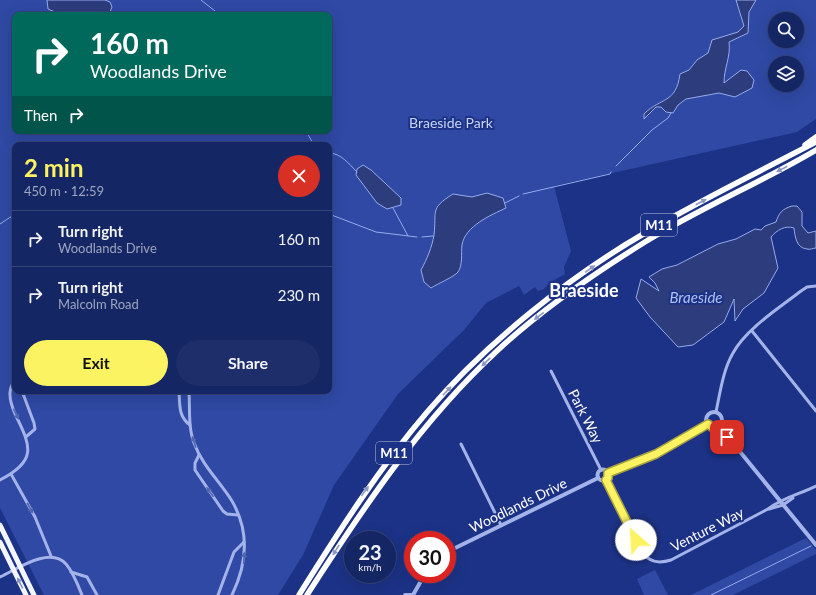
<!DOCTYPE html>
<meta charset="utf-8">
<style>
body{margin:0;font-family:Lato,sans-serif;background:#1e2e6a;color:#f1f3f6;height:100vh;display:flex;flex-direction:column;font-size:15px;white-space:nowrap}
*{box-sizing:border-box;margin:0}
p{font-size:13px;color:#9da5bf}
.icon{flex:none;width:22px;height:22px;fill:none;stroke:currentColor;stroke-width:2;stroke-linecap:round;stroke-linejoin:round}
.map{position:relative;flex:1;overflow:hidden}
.side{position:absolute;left:12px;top:142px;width:320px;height:252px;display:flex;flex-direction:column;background:#152664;border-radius:8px;box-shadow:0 4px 16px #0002,0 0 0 1px #344378}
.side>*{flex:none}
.top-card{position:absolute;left:12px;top:12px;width:320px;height:122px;border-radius:8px;box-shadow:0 4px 16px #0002,0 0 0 1px #344378;background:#00695c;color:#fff;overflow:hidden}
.controls{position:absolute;left:768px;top:12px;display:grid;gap:8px}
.controls a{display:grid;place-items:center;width:36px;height:36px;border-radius:50%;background:#152664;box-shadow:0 4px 16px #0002,0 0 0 1px #344378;font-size:20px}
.speed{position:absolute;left:344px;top:531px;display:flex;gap:8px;font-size:20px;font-weight:700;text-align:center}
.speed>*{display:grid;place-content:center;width:52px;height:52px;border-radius:50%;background:#152664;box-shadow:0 4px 16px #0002,0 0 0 1px #344378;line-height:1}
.speed small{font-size:10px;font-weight:400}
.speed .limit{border:6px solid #d22;background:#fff;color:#111}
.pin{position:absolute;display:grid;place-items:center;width:34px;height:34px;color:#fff;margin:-17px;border-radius:8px;box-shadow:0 2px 6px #0006}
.me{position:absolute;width:44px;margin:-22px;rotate:334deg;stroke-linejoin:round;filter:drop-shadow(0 0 3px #0008)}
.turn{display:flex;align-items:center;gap:14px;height:84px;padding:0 12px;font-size:18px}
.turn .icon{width:52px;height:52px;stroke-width:2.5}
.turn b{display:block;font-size:28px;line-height:34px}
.then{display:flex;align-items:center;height:38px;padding:0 12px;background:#0003;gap:8px;font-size:15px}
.round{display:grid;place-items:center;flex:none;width:42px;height:42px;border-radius:21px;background:#1e2e6a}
.head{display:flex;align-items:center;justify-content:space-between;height:68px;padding:0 12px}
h1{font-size:24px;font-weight:700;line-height:30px;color:#fcf362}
.primary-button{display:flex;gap:8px;margin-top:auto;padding:8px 12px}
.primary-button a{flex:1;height:46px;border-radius:24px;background:#fcf362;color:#111;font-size:16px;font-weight:700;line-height:46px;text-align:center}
.primary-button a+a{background:#1e2e6a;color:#f1f3f6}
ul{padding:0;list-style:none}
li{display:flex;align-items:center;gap:12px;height:56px;padding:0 12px;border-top:1px solid #344378}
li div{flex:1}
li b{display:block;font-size:15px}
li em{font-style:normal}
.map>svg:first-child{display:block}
.green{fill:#2f49a4;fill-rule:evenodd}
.water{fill:#2c3c7c;stroke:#97abed}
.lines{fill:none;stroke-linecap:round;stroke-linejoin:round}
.stream{stroke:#97abed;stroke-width:1}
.minor{stroke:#a4b4eb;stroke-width:3}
.tertiary{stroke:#a4b4eb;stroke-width:4}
.trunk{stroke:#f4f6ff;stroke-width:5}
.motorway{stroke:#fff;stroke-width:5.5}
.oneway{fill:#8e98c2}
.oneway2{fill:#5266ae}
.oneway3{fill:#8894c2}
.route-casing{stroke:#a49e40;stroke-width:10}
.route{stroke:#fcf362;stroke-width:7}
.labels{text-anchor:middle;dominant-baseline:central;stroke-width:4;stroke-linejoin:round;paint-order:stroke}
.shield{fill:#1c3286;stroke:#bbc2db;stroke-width:1}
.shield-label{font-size:13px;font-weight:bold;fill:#fff}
.park-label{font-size:14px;fill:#c9d4f8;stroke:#1c3286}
.street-label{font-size:14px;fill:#fff;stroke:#1c3286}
.water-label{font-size:15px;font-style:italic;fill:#b0bff3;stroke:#1c3286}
.district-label{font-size:18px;font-weight:bold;fill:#fff;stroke:#1c3286}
</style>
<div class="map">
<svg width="816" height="595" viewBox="0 0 816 595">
<rect width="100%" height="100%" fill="#1c3286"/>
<g class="green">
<path d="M 0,0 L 816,0 L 816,119 L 797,132 L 554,186 L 571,251 L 564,267 L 565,274 L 549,283 L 544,289 L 538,291 L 535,287 L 524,295 L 519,286 L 486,303 L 464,330 L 398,394 L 334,485 L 303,555 L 278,595 L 44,595 L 0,508 ZM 15,15 L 329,15 L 329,131 L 15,131 ZM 775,19 L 797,19 L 797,41 L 775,41 ZM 775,63 L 797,63 L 797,85 L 775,85 ZM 15,145 L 329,145 L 329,391 L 15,391 Z"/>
<path d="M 806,538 L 816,550 L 816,554 L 733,595 L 691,595 Z"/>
<path d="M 655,570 L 668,595 L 644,595 L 637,579 Z"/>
</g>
<g class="water">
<path d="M 47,0 L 105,0 L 110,2 L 112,7 L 110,12 L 105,15 L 62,15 L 48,9 Z"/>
<path d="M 736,0 L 756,0 L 749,12 L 748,33 L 729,42 C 731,56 724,68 724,83 L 741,70 L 747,71 L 754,80 L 752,88 L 735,97 L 719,93 L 686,99 L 678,105 L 673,113 L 666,112 L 661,107 L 656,107 L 644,119 L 644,114 C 661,97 676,104 680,74 L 689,70 L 697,60 L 708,53 L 712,40 L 738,32 L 744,26 Z"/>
<path d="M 363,165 L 371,170 L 401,198 L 401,205 L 387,209 L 377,203 L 356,175 L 357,169 Z"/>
<path d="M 487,193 L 503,198 L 506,208 C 491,215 465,226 462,245 C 461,253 463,265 458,272 C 454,277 437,284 431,288 L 424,282 L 421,270 C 427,259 432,247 434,235 C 437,211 429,209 453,194 L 472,197 Z"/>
<path d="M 792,206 L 797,206 L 802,212 L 802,226 L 808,233 L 816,231 L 816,248 C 813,248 810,250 807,249 C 796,248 795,236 794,228 C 785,225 777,230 771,237 L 778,268 L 764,293 L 743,309 L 735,321 L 734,299 L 724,322 L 693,345 L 678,347 L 650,317 L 636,298 L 641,279 L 659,291 L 655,283 L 649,277 L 662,269 L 677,265 L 718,244 L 736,239 L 755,229 L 761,230 L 765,226 L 776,222 C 779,213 782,209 792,206 Z"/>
</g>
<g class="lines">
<g class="stream">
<path d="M 201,0 L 220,15"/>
<path d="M 306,131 L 314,145"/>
<path d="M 329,153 C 341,153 349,164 357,172"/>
<path d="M 616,166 L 652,130 L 668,118 L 671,113"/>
<path d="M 523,194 L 610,174 L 611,172"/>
<path d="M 505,203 L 519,196"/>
<path d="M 393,208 L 408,236"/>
<path d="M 329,214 L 376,232 L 417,237"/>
<path d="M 0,224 L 15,214"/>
<path d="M 422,237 L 433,236"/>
<path d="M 711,595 L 811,546"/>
</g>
<g class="minor">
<path d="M 752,331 L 816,411"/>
<path d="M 551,371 L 601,470"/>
<path d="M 22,391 L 34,423 L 35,429 L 27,436"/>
<path d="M 179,391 C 180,405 178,416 190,425"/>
<path d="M 189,391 C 190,408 188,427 194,443 C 203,467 219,480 232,501 C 250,532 247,564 232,595"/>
<path d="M 716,412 C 720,393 723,370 733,353 C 746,329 779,308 801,291 L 807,287 L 816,286"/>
<path d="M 461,444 L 501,525"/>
<path d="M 199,455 L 195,463 L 195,470 L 223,511 L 227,514 L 238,515"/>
<path d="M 11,474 L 35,517 L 51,556"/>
<path d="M 0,480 C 36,461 32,448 16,416 C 13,409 10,403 10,395 C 9,388 13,384 15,378"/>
<path d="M 606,480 L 641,551 C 649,562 658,564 671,560 L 768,509 C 781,498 800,494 816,486"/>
<path d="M 769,509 L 783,505 L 793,498"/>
<path d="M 71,572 L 87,577 L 97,595"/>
<path d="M 0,577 C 17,569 50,546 66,564 C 73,572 78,585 82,595"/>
<path d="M 218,595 L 234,552 L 244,542"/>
</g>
<g class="tertiary">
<circle cx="714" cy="420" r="8"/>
<path d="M 719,426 L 816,545"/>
<circle cx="603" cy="475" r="5.5"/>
<path d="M 608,473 L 663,451 L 708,424"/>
<path d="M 447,552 L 598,478"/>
<path d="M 405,595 L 412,595"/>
<path d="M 413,595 L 425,574"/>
</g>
<g class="trunk">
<path d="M 0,525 L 34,595"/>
<path d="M 0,542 L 26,595"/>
</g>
<g class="motorway">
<path d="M 805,145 L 816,137"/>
<path d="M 299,595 C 339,531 379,468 428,411 C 485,344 569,277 645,233 C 700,200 759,172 816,142"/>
<path d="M 307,595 C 363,508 421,421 498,350 C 541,310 595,273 645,242 C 700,208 760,183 816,150"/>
</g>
</g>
<defs><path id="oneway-solid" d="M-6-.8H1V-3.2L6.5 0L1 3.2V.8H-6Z"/></defs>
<g class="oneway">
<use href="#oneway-solid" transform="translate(782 169) rotate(153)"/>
<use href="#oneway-solid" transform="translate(701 202) rotate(-27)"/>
<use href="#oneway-solid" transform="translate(590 269) rotate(-35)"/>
<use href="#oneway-solid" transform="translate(539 316) rotate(143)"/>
<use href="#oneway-solid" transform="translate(486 362) rotate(136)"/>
<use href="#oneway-solid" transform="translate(447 391) rotate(-46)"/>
<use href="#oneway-solid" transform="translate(365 491) rotate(-54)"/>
<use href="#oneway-solid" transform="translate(336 550) rotate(122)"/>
</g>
<g class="oneway2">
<use href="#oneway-solid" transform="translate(16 414) rotate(64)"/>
<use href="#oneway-solid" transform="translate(194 442) rotate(-108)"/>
<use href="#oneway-solid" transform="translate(210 492) rotate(-125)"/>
<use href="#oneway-solid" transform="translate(30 508) rotate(61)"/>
<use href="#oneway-solid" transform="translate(244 558) rotate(-86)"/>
</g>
<use class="oneway3" href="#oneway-solid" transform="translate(20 583) rotate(-116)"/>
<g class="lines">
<g class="route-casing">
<path id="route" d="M 636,540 L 606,480 L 608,478 L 608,473 L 656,454 L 708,424 L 713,428 L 719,426 L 727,437"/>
</g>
<use href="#route" class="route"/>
</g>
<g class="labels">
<g class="shield">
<rect x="641" y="214" width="36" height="22" rx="3"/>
<rect x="376" y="442" width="36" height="22" rx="3"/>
</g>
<g class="shield-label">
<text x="659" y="225">M11</text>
<text x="394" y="453">M11</text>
</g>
<g class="park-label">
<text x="451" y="122">Braeside Park</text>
</g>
<g class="street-label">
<text transform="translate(586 416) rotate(63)">Park Way</text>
<text transform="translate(518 505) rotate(-26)">Woodlands Drive</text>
<text transform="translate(707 529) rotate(-27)">Venture Way</text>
</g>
<g class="water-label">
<text x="696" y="297">Braeside</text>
</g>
<g class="district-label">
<text x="584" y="290">Braeside</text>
</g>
</g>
</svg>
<div class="controls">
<a><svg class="icon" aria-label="search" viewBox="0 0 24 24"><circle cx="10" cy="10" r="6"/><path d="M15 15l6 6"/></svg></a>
<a><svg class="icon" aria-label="layers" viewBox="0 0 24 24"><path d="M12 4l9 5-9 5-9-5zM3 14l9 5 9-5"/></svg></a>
</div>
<div class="speed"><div>23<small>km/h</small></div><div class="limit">30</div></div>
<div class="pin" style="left:727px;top:437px;background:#d93025"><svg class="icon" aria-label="arrive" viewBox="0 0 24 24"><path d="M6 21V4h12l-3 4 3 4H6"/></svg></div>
<svg class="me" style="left:636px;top:540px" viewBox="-20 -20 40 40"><circle r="19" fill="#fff"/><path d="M0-13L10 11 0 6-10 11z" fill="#fcf362"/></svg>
<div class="top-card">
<div class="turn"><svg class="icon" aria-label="right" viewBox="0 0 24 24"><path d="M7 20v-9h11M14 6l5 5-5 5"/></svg><div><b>160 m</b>Woodlands Drive</div></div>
<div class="then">Then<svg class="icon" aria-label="right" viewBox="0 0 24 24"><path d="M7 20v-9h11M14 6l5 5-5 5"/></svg></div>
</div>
<section class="side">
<div class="head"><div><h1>2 min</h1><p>450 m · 12:59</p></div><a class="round" style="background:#d93025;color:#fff"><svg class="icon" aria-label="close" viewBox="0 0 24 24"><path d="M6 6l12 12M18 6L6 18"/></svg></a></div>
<ul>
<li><svg class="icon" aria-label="right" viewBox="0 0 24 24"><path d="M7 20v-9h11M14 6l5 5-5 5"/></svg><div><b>Turn right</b><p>Woodlands Drive</p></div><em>160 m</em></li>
<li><svg class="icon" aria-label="right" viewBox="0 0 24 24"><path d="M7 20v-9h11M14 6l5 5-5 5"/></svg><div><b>Turn right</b><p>Malcolm Road</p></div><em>230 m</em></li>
</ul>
<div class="primary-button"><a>Exit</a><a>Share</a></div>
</section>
</div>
